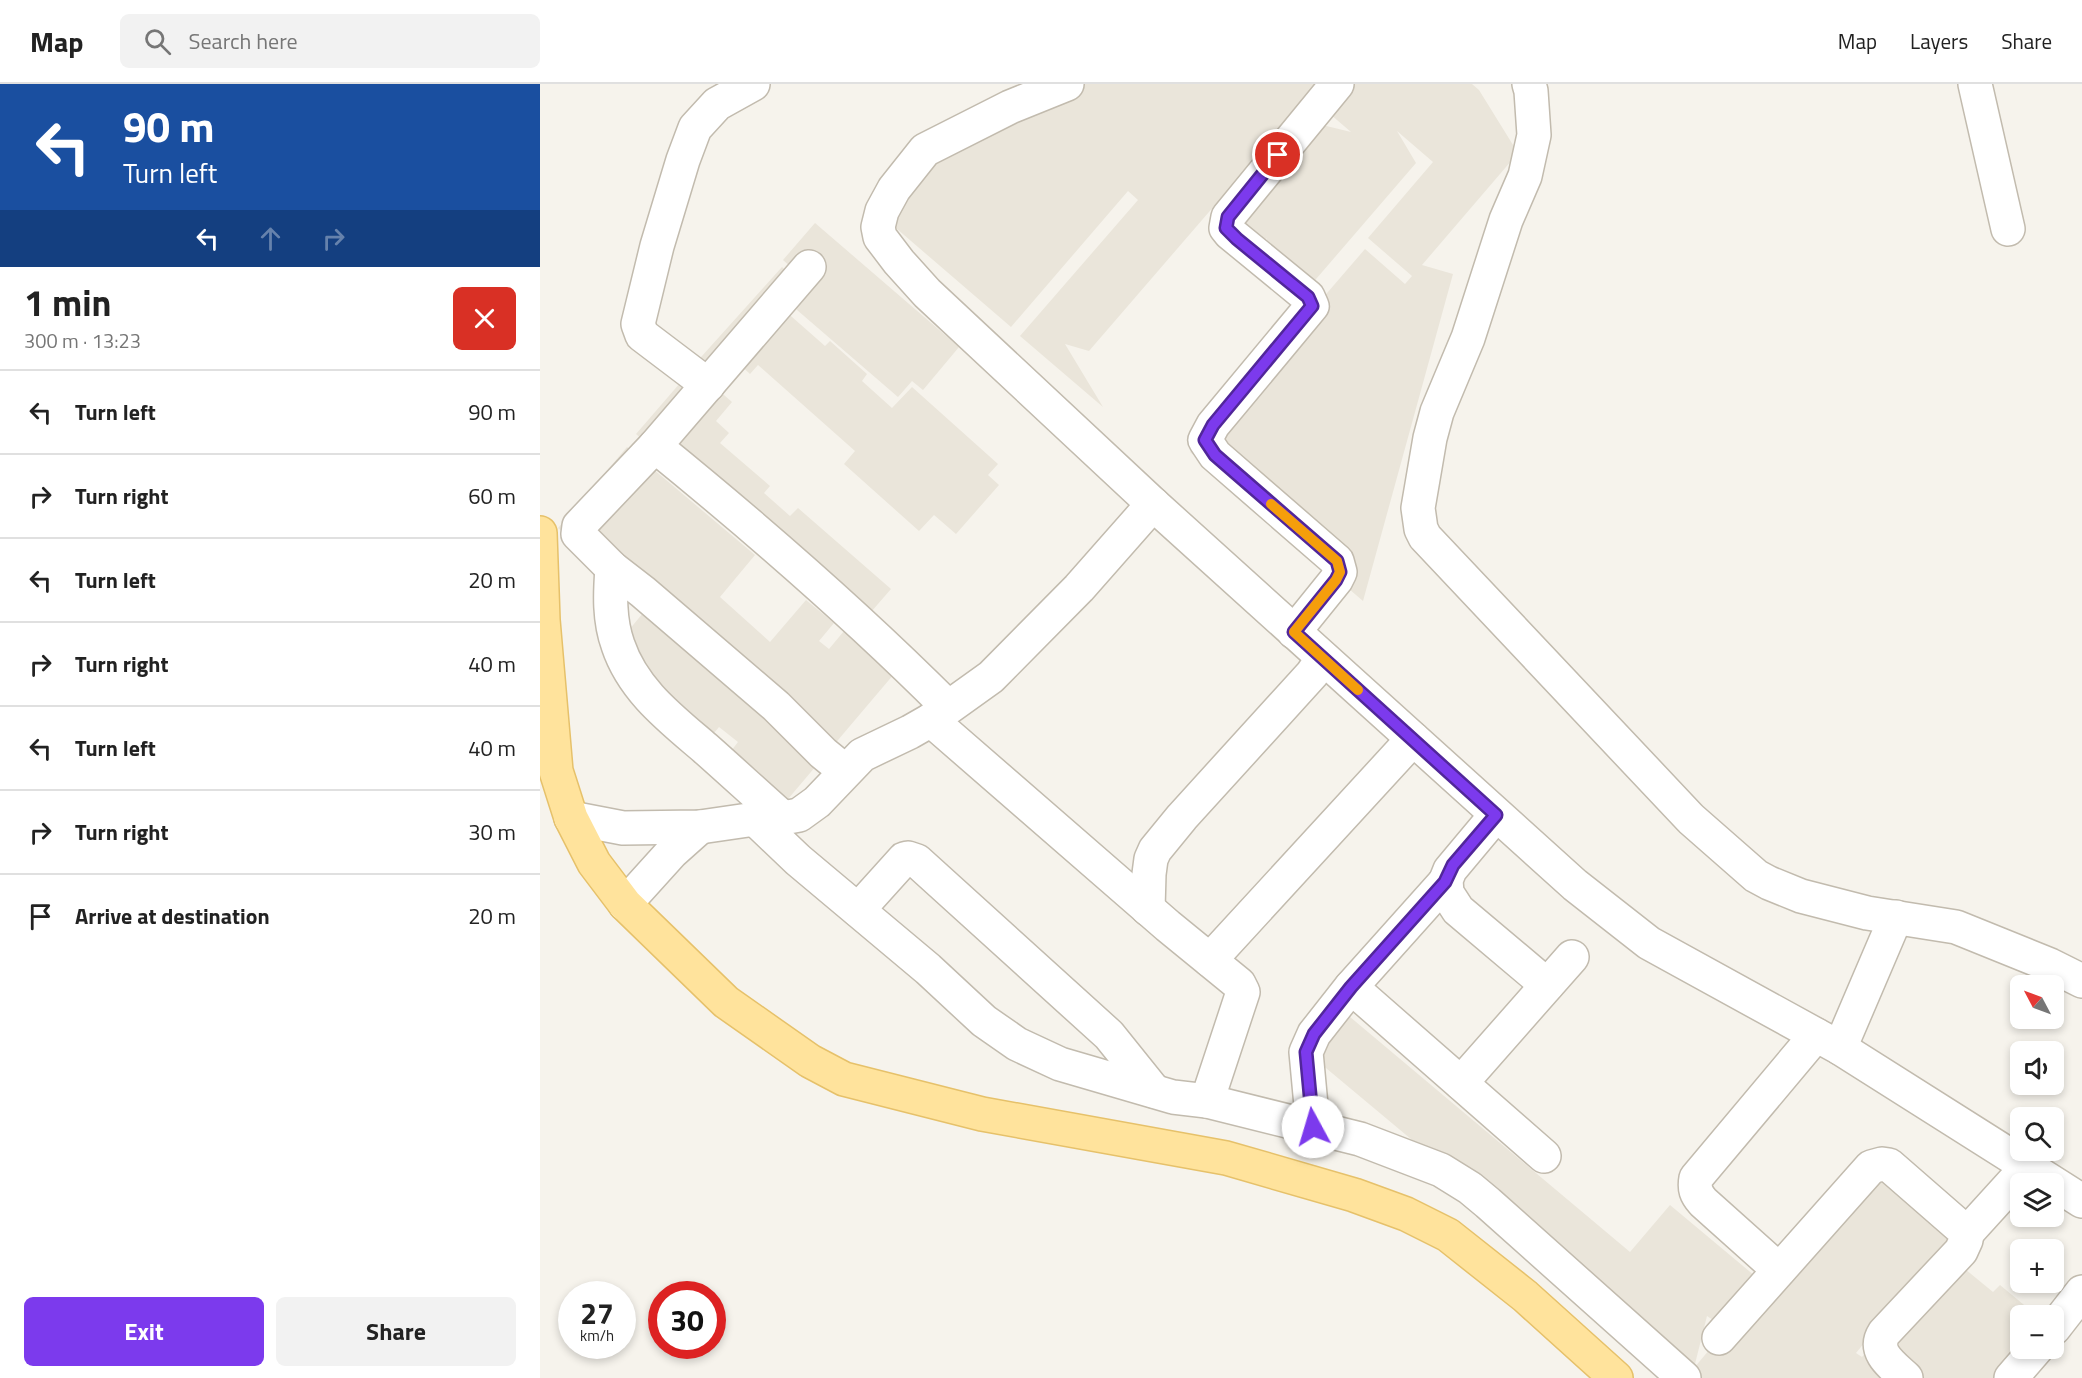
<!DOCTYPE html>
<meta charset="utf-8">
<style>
body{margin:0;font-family:"Titillium Web",sans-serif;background:#f2f2f2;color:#222;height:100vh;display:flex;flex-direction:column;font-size:22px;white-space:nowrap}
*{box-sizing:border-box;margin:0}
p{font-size:20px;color:#767676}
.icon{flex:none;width:33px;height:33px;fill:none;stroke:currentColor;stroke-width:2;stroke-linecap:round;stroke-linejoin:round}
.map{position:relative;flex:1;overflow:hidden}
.panel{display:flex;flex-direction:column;background:#fff;width:540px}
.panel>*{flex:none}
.banner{background:#1a4fa0;color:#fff;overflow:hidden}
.needle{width:39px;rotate:311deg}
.tools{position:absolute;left:1470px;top:891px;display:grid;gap:12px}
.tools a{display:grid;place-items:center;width:54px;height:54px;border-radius:9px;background:#fff;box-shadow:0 3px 9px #0003;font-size:30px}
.speed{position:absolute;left:18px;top:1197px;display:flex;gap:12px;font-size:30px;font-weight:700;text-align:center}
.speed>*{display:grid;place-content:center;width:78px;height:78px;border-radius:50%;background:#fff;box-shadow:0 3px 9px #0003;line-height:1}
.speed small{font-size:15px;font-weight:400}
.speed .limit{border:9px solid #d22;background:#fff;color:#111}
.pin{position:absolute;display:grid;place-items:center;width:51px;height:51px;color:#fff;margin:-26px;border:3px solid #fff;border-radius:50%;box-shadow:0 2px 6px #0007}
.me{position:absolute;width:66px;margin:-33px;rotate:354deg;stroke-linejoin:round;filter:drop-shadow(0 0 4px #0008)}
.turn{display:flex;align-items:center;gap:21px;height:126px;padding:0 24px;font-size:27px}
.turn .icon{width:78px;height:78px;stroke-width:2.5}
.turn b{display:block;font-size:42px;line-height:51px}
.lanes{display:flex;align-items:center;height:57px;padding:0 24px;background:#0003;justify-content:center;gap:30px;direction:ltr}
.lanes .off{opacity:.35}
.round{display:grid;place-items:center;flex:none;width:63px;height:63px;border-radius:9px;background:#f2f2f2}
.summary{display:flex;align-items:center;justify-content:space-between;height:102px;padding:0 24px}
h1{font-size:36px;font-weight:700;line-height:45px}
.button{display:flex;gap:12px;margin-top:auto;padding:12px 24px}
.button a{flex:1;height:69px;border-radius:9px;background:#7c3aed;color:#fff;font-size:24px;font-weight:700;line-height:69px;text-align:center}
.button a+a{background:#f2f2f2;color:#222}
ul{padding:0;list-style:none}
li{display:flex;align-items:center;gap:18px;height:84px;padding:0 24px;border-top:2px solid #e0e0e0}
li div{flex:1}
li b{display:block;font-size:22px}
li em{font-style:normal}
header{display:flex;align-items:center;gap:36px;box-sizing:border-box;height:84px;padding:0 30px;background:#fff;border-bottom:2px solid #e0e0e0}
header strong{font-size:28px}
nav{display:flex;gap:33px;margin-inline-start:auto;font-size:21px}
.search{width:420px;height:54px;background:#f2f2f2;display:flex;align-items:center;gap:15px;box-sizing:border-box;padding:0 21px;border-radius:9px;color:#767676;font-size:22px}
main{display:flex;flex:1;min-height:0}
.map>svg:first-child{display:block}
.residential{fill:#eae5da}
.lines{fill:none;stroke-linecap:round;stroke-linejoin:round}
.minor-casing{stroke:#c2bbae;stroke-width:36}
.major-casing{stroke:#e6c16a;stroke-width:36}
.minor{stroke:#fff;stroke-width:33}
.major{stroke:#ffe39c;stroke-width:33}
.route-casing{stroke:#51269a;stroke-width:15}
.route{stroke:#7c3aed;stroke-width:10}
.slow{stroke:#f59e0b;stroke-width:10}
</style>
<header>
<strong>Map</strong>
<div class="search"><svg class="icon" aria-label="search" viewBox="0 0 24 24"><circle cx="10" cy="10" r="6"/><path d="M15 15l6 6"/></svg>Search here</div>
<nav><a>Map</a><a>Layers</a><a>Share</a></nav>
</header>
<main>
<section class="panel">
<div class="banner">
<div class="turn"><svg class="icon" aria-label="left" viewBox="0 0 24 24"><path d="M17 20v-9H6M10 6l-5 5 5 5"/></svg><div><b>90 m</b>Turn left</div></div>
<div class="lanes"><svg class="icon" aria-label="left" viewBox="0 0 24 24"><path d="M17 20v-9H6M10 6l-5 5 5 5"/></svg><svg class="icon off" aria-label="ahead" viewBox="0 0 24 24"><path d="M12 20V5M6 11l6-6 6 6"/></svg><svg class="icon off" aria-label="right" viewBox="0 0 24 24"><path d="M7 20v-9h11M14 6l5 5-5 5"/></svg></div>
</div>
<div class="summary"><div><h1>1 min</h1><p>300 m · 13:23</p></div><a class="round" style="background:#d93025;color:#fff"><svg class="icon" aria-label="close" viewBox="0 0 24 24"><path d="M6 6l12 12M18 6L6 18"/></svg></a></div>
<ul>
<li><svg class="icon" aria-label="left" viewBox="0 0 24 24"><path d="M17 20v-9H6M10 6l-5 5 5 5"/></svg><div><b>Turn left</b></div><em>90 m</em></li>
<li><svg class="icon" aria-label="right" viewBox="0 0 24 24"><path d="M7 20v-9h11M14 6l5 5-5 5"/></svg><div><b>Turn right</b></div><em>60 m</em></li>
<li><svg class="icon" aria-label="left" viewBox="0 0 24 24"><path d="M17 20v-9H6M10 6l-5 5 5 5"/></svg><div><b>Turn left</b></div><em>20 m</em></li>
<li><svg class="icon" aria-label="right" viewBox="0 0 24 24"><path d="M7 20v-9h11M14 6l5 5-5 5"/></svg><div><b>Turn right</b></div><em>40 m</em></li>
<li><svg class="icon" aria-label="left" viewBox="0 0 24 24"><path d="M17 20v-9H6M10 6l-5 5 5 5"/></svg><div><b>Turn left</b></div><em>40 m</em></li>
<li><svg class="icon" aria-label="right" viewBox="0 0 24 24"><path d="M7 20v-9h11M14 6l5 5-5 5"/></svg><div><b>Turn right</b></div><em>30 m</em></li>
<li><svg class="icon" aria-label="arrive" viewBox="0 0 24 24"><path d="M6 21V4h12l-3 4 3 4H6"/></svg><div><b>Arrive at destination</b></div><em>20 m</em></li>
</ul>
<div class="button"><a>Exit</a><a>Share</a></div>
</section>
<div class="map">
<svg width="1542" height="1294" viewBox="0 0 1542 1294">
<rect width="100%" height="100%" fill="#f6f3ec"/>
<g class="residential">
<path d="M 529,0 L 932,0 L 939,6 L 978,69 L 882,181 L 913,190 L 823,517 L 650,368 L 825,165 L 865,200 L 872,192 L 828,154 L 893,78 L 857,47 L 876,79 L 758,216 L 719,183 L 727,154 L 706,177 L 671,147 L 766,37 L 811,48 L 769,12 L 549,267 L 525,260 L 563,323 L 480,252 L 598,116 L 588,107 L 471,243 L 328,120 Z"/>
<path d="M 275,139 L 419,263 L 383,306 L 372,297 L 358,313 L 242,213 L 260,191 L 243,176 Z"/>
<path d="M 242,183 L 255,195 L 235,218 L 285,262 L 290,257 L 327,290 L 322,297 L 352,324 L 372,303 L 458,380 L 448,391 L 459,401 L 416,450 L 394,431 L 379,447 L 304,380 L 315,367 L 218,281 L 210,290 L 197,278 L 153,282 Z"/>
<path d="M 153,284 L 192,318 L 176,337 L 189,349 L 180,359 L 230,402 L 224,409 L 250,432 L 258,424 L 351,505 L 318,543 L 96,350 Z"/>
<path d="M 87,363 L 215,471 L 180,513 L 230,558 L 266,516 L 294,539 L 279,557 L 289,565 L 304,547 L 354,590 L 237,728 L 181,680 L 198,658 L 179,643 L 161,665 L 66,574 L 103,529 L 198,597 L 18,444 Z"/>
<path d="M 797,922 L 1090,1168 L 1130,1121 L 1215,1192 L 1176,1238 L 1167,1232 L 1154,1284 L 1326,1079 L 1413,1152 L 1316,1269 L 1322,1273 L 1406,1174 L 1414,1176 L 1453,1208 L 1460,1201 L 1496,1231 L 1480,1232 L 1480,1263 L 1455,1294 L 1141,1294 L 920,1096 L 762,964 Z"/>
</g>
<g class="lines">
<g class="minor-casing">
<g id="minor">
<path d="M 527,0 L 470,23 L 385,66 L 354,105 L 342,127 L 338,143 L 340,153 L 359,178 L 387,209 L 613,420 L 1035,801 L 1109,859 L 1300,964 L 1542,1117"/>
<path d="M 989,0 L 991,7 L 994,51 L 985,92 L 966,136 L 928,254 L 897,328 L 890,354 L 878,424 L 881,445 L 885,453 L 1151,735 L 1216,792 L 1229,799 L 1261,812 L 1327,829 L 1416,843 L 1510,881 L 1542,897"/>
<path d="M 1435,0 L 1468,145"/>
<path d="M 269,183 L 115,362 C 216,444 316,531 408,623"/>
<path d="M 168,301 L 102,251 L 98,240 L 117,162 L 143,76 L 155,44 L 177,20 L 213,0"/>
<path d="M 115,362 L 39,442 L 38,450 L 72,484 L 103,508 L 236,622 L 283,669 L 305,687"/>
<path d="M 72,484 C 70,510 69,536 78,561 C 93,606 130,634 165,664 C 191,687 217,711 243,734"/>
<path d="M 754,548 L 796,496 L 800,488 L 797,477 L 675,371 L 665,356 L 673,341 L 772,222 L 768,213 L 690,149 L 686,144 L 688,133 L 797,0"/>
<path d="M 391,636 L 628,842 L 699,900 L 703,908 L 667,1017"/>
<path d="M 956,731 L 910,786 L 906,796 L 907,809 L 918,826 L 1007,901"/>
<path d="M 31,734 L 83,744 L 160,743 L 215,735 L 243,734 L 259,731 L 277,718 L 322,671 L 370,648 L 391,636 L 451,593 L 539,504 L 613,420"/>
<path d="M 215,735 L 258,776 L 388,885 L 444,937 L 477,960 L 520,980 L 633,1013 L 667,1017 L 820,1055 L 901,1086 L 930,1104 L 948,1119 L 1144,1294"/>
<path d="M 85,820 L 132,768 L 160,743"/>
<path d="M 608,825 L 609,790 L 611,775 L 615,766 L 642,733 L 772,590 L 783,574"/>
<path d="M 318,826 L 364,775 L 368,774 L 377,777 L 569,951 L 614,1007"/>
<path d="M 670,876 L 873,655"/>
<path d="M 811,903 L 1004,1072"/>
<path d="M 1300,964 L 1356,833"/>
<path d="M 921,999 L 1032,873"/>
<path d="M 773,1043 L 766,968 L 774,950 L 811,903 L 905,798"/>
<path d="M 1427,1149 L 1487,1083"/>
<path d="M 1239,1186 L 1163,1118 C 1156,1110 1154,1105 1156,1094 L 1276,951"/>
<path d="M 1514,1244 L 1542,1208"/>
<path d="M 1179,1254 L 1331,1083 L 1342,1080 L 1349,1081 L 1427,1149 L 1426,1156 L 1421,1167 L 1344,1249 C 1332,1268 1353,1282 1366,1294"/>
<path d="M 1471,1294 L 1497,1264"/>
</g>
</g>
<g class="major-casing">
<path id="major" d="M 0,449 L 3,536 L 16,687 L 31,734 L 54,779 L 85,820 L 186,918 L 270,977 L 304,995 L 442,1030 L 686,1074 L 814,1111 L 866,1130 L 908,1151 L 985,1212 L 1076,1294"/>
</g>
<use href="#minor" class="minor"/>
<use href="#major" class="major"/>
</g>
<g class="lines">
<g class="route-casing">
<path id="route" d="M 738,71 L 688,133 L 686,144 L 697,155 L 768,213 L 772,222 L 673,341 L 665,356 L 675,371 L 797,477 L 800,488 L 796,496 L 754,548 L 956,731 L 913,781 L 905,798 L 811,903 L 774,950 L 766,968 L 773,1043"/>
</g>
<use href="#route" class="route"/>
<path class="slow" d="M 731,420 L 797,477 L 800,488 L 796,496 L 754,548 L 818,606"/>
</g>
</svg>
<div class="tools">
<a><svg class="needle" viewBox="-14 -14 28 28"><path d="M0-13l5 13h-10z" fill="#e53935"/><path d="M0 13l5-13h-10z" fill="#767676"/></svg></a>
<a><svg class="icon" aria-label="sound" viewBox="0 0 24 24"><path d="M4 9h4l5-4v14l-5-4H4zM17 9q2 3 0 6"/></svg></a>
<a><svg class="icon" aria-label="search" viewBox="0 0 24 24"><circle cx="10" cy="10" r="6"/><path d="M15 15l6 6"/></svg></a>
<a><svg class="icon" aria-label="layers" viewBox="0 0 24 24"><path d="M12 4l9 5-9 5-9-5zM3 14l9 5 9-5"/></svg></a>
<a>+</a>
<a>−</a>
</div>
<div class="speed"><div>27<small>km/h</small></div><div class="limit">30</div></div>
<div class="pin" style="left:738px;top:71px;background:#d93025"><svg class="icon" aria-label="arrive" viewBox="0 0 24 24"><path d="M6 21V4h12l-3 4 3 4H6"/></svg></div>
<svg class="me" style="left:773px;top:1043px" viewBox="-20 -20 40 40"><circle r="19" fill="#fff"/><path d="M0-13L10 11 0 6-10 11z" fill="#7c3aed"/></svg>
</div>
</main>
